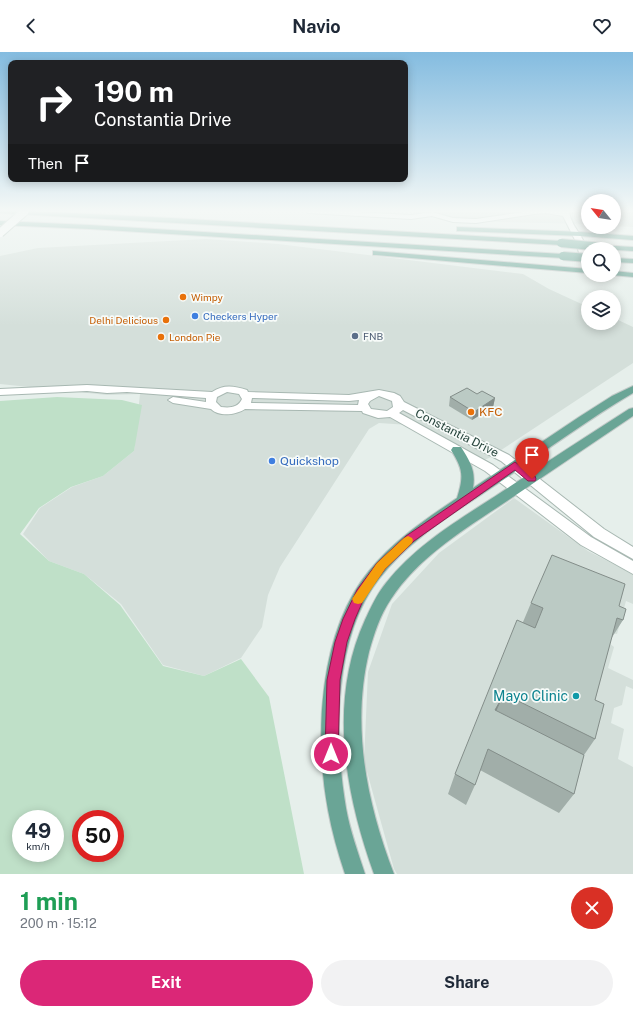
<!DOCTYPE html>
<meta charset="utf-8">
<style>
body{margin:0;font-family:"Public Sans",sans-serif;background:#f2f2f3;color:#1f2937;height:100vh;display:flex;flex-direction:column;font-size:15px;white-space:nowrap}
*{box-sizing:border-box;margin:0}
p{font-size:13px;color:#747a83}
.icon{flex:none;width:22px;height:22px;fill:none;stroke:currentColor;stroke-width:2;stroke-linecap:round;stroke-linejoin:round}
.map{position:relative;height:822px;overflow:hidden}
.drawer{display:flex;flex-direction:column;background:#fff;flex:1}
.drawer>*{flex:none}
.guide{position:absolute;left:8px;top:8px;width:400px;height:122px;border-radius:8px;box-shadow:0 2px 10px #0003;background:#202124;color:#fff;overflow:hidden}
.needle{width:26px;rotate:300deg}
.buttons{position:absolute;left:581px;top:142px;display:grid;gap:8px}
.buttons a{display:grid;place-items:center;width:40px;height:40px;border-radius:50%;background:#fff;box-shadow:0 2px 10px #0003;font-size:20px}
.speed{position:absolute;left:12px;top:758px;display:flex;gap:8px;font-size:20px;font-weight:700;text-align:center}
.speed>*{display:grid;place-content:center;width:52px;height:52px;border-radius:50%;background:#fff;box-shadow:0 2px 10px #0003;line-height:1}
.speed small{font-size:10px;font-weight:400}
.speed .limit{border:6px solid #d22;background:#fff;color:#111}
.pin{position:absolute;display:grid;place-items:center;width:34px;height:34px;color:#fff;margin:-41px -17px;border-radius:50% 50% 50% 0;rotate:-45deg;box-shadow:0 0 4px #0007}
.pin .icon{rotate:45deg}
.me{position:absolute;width:44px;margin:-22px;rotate:0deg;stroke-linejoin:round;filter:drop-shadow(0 0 3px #0008)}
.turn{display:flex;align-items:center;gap:14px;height:84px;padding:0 20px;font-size:18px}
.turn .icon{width:52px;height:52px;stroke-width:2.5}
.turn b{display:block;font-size:28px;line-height:34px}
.then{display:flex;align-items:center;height:38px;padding:0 20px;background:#0003;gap:8px;font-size:15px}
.round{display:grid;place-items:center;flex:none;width:42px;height:42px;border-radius:21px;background:#f2f2f3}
.headline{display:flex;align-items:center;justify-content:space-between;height:68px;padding:0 20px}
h1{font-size:24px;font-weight:700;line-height:30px;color:#1e9e55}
.action{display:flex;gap:8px;margin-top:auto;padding:8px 20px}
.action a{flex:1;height:46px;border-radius:24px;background:#db2777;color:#fff;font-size:16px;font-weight:700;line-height:46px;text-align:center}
.action a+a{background:#f2f2f3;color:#1f2937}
header{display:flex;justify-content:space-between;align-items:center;height:52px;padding:0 20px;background:#fff;font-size:18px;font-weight:700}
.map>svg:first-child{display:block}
.built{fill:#d4dfda}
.green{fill:#bfe0c8;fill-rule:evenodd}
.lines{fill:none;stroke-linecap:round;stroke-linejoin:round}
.minor-casing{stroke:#a8b8b2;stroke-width:2}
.major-casing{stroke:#c2cac8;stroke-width:2}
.minor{fill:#fff;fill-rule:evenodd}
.major{fill:#6aa596;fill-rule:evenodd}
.minor-bridge-casing{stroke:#a8b8b2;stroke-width:10;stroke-linecap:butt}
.major-bridge-casing{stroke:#c2cac8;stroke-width:10;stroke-linecap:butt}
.minor-bridge{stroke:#fff;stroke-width:8}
.major-bridge{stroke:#6aa596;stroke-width:8}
.wall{fill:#a1aea9}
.shaded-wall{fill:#838d89}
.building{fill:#bbcac4;stroke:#838d89}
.route{fill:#db2777;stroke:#8e194d}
.slow{fill:#f59e0b}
.food-dot{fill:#e8710a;stroke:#f7fbf9;stroke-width:1.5}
.shop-dot{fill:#3f7fe0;stroke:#f7fbf9;stroke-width:1.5}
.service-dot{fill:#5c6f8a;stroke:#f7fbf9;stroke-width:1.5}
.culture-dot{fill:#0f9aa8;stroke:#f7fbf9;stroke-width:1.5}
.labels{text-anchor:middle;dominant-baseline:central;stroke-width:3.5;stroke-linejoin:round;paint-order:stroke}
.far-food-label{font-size:10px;fill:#c56008;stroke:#f7fbf9;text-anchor:start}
.far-shop-label{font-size:10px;fill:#366cbe;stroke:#f7fbf9;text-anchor:start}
.far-service-label{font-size:10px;fill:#4e5e75;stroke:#f7fbf9;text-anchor:start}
.food-label{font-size:12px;fill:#c56008;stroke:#f7fbf9;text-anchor:start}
.street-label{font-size:12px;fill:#24423a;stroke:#f7fbf9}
.shop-label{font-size:12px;fill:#366cbe;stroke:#f7fbf9;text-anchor:start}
.near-culture-label{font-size:14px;fill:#0d838f;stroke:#f7fbf9;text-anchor:end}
</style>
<header><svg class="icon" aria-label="back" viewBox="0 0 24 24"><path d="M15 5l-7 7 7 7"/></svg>Navio<svg class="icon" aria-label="heart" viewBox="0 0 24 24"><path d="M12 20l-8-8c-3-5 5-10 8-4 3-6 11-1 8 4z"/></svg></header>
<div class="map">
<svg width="633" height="822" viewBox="0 0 633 822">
<rect width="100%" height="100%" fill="#e6efeb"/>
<g class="built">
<path d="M 411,159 L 588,159 L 588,172 L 446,169 Z"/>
<path d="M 614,159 L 633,159 L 633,175 L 614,174 Z"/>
<path d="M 206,187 L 278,192 L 523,222 L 549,237 L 588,255 L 588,271 L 614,271 L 614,266 L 633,275 L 633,311 L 489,406 L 474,412 L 409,373 L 379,371 L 369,377 L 280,515 L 268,543 L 262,575 L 241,606 L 204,624 L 163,613 L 121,552 L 84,522 L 49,509 L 23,482 L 40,456 L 72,435 L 103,424 L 134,399 L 140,342 L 107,343 L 0,332 L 0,204 L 38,196 Z"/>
<path d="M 514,446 L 588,499 L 633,522 L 633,552 L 626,549 L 617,582 L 612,581 L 479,718 L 581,670 L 609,591 L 614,595 L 608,616 L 633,628 L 633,637 L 626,634 L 622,653 L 614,656 L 611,671 L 624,677 L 618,707 L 633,715 L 633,822 L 397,822 L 394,817 L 364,709 L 368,620 L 392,552 L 439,501 Z"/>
</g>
<path class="green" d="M 57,345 L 122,348 L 142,353 L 134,399 L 103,424 L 71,435 L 39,456 L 20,482 L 49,509 L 84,522 L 120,553 L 163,614 L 204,624 L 241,607 L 269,645 L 304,822 L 0,822 L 0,349 ZM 21,767 L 55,767 L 55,801 L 21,801 ZM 81,767 L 115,767 L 115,801 L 81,801 Z"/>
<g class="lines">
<g class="minor-casing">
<g id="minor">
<path d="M 305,159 L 338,159 L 411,163 L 432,160 L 453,166 L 476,167 L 530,159 L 569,159 C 570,171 579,179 584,190 C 589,200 588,211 588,221 L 584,219 L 576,190 L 563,164 L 546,161 L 534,162 L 476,171 L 453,170 L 432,164 L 411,167 L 308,161 Z"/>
<path d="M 87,333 L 212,340 C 224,332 234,334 247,338 L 248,340 L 349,343 L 379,338 L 394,341 L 400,344 L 404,350 L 509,403 L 604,477 L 633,495 L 633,507 L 594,485 L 501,409 L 403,358 L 399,361 L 493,413 L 591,485 L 633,509 L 633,522 L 581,493 L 485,419 L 390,365 L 378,366 L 363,361 L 362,359 L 245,357 C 236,363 219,365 211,357 L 173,351 L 168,348 L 173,345 L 206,350 L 206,346 L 127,340 L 107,341 L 87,339 L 0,343 L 0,337 ZM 227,340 L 239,342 L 242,347 C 238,356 229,356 221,355 L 216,350 L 217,345 ZM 379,344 L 392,349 L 393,355 L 387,359 L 371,357 L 368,352 L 370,349 ZM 252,346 L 349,349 L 359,348 L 358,353 L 251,351 Z"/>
</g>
</g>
<g class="major-casing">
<g id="major">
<path d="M 0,159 L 33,159 L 171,166 L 561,189 L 565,191 L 561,193 L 0,161 Z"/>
<path d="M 0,169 L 90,173 L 563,202 L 567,204 L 563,206 L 90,177 L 0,173 Z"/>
<path d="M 457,175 L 581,180 L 633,184 L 633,188 L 581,184 L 460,179 L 457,179 Z"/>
<path d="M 599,193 L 633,195 L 633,199 L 601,197 L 598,195 Z"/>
<path d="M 373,199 L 588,217 L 588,221 L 376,203 L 373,203 Z"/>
<path d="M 614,206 L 633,207 L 633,211 L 614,210 Z"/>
<path d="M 614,219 L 633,221 L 633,225 L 612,223 L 614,223 Z"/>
<path d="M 633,334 L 633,341 C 589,367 548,397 506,426 C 462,456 412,484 379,527 C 333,586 334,685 346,756 C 350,779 358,800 365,822 L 345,822 C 338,801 332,780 328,758 C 314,683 319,580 369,519 C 393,489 426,467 457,446 C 464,424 463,417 451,398 L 453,395 L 461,395 C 470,409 476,419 473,436 L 579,365 L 612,344 Z"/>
<path d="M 633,356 L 633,364 C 592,392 551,419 510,447 C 467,476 420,503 391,547 C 380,563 374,582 369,600 C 351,675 367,752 394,822 L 374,822 C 345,741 328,649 365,568 C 371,555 377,542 386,531 C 416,493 457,469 497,443 C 541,414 585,385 629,357 Z"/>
</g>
</g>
<use href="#minor" class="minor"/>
<use href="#major" class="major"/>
<g class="minor-bridge-casing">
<path id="minor-bridge" d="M 0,181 L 25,159"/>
</g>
<g class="major-bridge-casing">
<g id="major-bridge">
<path d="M 561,191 L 602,195"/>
<path d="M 563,204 L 588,206"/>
</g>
</g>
<use href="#minor-bridge" class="minor-bridge"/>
<use href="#major-bridge" class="major-bridge"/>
</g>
<g class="wall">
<path d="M 477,342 L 495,346 L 493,355 L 472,368 L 449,354 L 450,345 Z"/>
<path d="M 531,551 L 619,554 L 623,568 L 611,587 L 595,648 L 595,687 L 584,703 L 574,742 L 559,761 L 480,718 L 475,733 L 466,753 L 448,742 L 455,722 L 523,570 Z"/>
</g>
<g class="shaded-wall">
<path d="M 495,346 L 493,355 L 472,368 L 474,360 Z"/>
<path d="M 504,642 L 494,664 L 495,658 Z"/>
</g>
<g class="building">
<path d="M 467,336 L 477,342 L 482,339 L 495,346 L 474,360 L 450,345 Z"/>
<path d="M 552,503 L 625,532 L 619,554 L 626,557 L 623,568 L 617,566 L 595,648 L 604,652 L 595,687 L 504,642 L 495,658 L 584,703 L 574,742 L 488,697 L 475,733 L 455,722 L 517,568 L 535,576 L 543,556 L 531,551 Z"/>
</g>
<linearGradient id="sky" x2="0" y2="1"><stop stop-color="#84bce0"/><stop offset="0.58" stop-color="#f4f8f6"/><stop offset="1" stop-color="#f4f8f6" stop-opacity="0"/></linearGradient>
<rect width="633" height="274" fill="url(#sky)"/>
<path class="route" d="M 515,410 L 535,424 L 536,427 L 535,429 L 528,429 L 515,418 L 414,489 L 385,517 L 365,544 L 355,567 L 347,590 L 340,628 L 338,702 L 336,707 L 331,709 L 327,707 L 325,702 L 327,628 L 335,590 L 343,567 L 357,538 L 377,511 L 406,484 Z"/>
<path class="slow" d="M 408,484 L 412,486 L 413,488 L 412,491 L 385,517 L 362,551 L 358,552 L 354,551 L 352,547 L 354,544 L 377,511 L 404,486 Z"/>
<g class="food-dot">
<circle cx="183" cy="245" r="4"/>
<circle cx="166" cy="268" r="4"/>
<circle cx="161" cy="285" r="4"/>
<circle cx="471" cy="360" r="4"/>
</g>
<g class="shop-dot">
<circle cx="195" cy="264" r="4"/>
<circle cx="272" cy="409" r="4"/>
</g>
<circle class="service-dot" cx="355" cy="284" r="4"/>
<circle class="culture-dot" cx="576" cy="644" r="4"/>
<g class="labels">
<g class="far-food-label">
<text x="191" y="245">Wimpy</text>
<text x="158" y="268" text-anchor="end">Delhi Delicious</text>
<text x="169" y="285">London Pie</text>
</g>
<g class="far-shop-label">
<text x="203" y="264">Checkers Hyper</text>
</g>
<g class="far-service-label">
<text x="363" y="284">FNB</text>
</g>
<g class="food-label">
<text x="479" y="360">KFC</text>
</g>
<g class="street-label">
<text transform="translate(457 381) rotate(27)">Constantia Drive</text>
</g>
<g class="shop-label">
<text x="280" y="409">Quickshop</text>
</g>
<g class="near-culture-label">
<text x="568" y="644">Mayo Clinic</text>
</g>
</g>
</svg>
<div class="buttons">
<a><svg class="needle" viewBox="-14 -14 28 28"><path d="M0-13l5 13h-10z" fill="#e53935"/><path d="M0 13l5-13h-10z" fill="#747a83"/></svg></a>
<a><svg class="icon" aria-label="search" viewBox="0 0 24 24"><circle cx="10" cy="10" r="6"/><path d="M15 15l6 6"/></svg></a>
<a><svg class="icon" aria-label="layers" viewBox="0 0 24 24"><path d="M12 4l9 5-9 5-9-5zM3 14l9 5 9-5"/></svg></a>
</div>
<div class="speed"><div>49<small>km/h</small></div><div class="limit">50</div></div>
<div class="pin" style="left:532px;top:427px;background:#d93025"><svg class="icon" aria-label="arrive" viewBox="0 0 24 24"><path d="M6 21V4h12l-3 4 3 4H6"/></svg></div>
<svg class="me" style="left:331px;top:702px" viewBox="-20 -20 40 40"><circle r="17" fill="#db2777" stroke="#fff" stroke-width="3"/><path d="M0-11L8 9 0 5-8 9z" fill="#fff"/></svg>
<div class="guide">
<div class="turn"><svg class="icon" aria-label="right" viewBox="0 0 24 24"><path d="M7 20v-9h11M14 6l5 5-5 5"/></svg><div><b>190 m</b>Constantia Drive</div></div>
<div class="then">Then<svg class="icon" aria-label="arrive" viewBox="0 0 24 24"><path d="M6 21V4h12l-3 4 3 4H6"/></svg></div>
</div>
</div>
<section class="drawer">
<div class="headline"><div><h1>1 min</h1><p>200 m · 15:12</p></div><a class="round" style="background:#d93025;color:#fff"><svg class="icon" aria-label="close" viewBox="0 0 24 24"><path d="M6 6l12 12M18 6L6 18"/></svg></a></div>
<div class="action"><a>Exit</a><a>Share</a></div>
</section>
